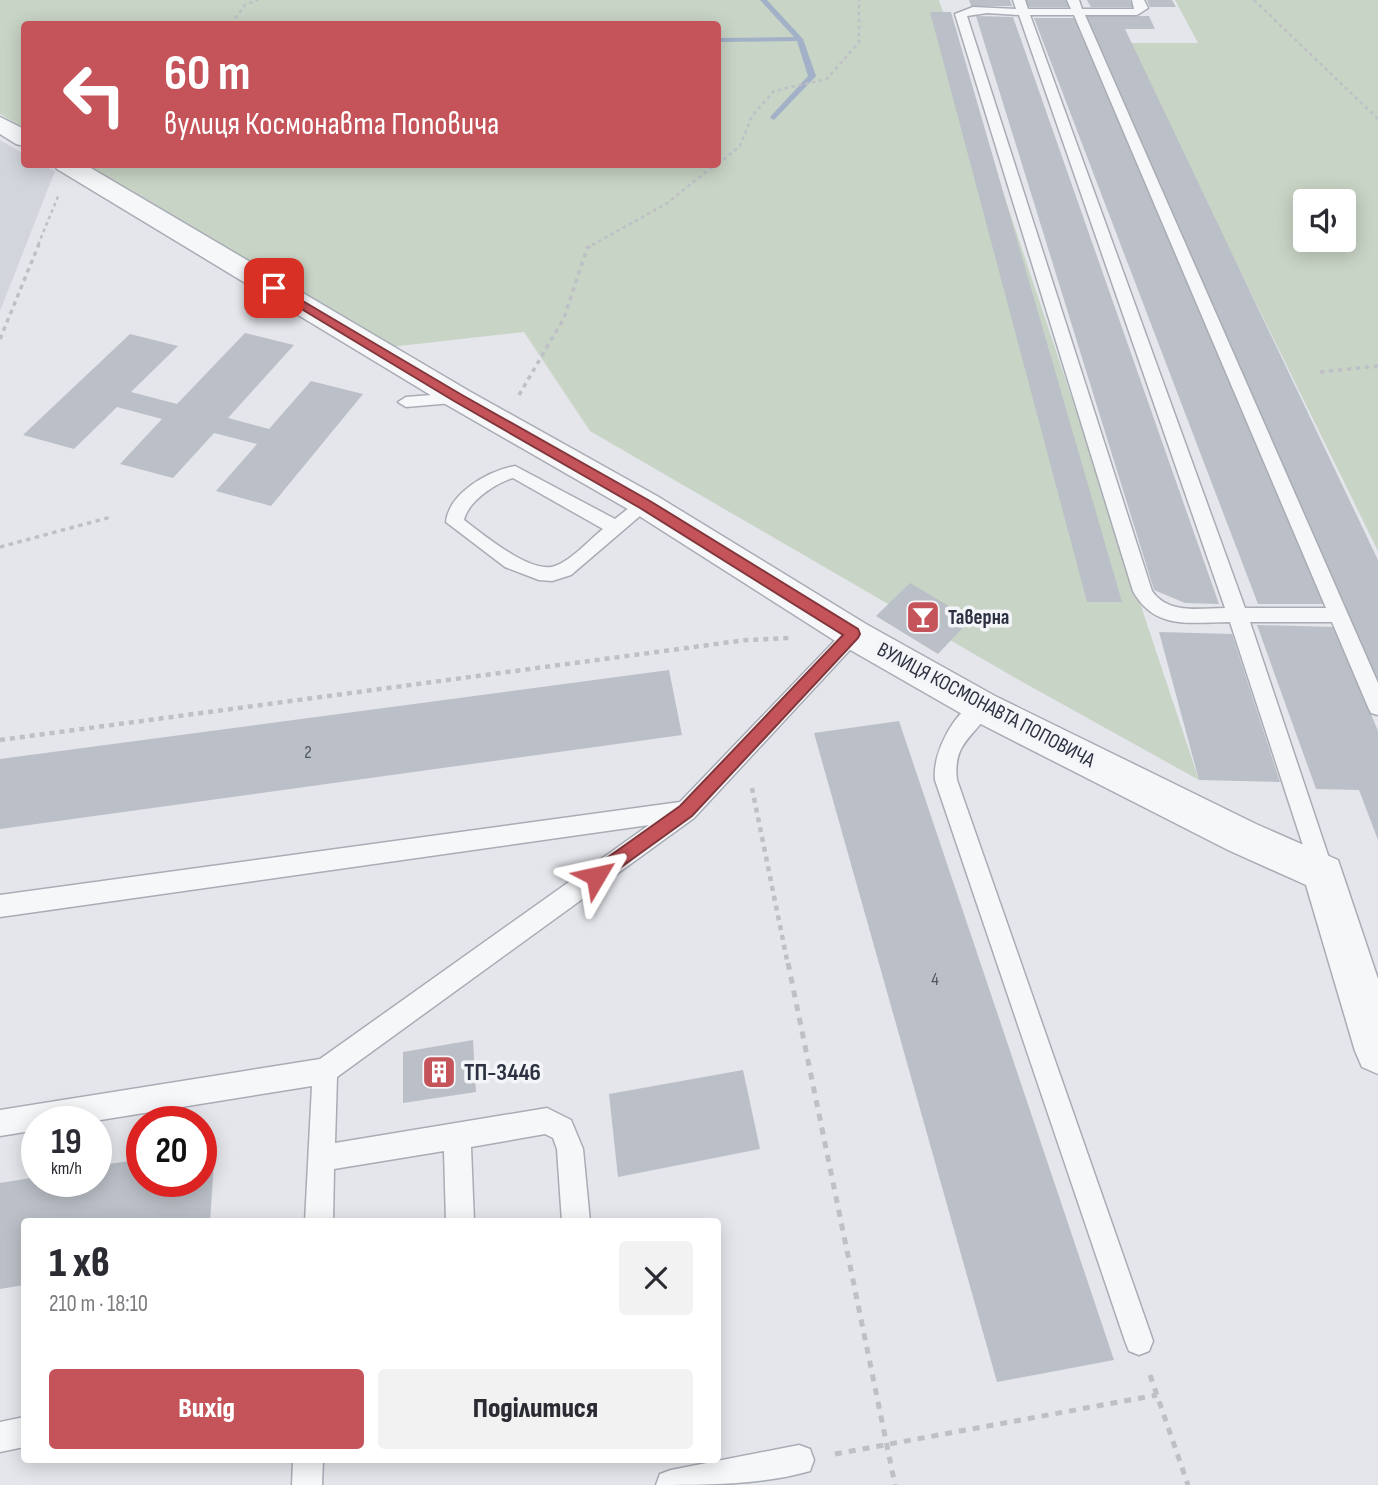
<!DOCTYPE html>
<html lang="uk">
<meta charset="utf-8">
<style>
body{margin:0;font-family:"Sofia Sans Condensed",sans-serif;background:#f2f2f3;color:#2b2b33;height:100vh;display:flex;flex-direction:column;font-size:26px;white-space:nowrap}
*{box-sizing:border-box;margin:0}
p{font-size:23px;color:#7c7c81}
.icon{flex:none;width:38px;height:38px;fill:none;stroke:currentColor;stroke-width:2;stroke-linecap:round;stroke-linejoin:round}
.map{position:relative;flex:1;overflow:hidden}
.panel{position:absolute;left:21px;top:1218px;width:700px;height:245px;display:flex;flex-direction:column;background:#fff;border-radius:7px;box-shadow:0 4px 18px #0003}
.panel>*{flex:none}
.banner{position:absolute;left:21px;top:21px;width:700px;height:147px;border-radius:7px;box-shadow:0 4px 18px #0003;background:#c5535a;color:#fff;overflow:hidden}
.fabs{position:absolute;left:1293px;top:189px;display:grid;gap:14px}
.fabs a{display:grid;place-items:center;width:63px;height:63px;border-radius:7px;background:#fff;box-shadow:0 4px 18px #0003;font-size:35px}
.speed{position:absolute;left:21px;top:1106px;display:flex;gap:14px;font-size:35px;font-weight:700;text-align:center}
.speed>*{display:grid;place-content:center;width:91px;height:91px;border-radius:50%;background:#fff;box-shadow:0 4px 18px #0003;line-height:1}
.speed small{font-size:18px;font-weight:400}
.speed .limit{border:10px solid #d22;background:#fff;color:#111}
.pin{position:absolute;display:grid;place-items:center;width:60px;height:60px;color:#fff;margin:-30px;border-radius:14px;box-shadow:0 4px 10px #0006}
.me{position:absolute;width:77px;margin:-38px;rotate:54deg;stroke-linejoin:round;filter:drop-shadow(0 0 5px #0008)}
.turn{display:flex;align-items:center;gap:24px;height:147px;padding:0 28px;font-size:32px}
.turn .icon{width:91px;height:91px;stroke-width:2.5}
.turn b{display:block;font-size:49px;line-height:60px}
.round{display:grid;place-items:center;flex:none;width:74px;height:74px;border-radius:7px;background:#f2f2f3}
.headline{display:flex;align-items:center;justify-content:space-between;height:119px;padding:0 28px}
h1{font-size:42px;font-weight:800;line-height:52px}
.action{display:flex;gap:14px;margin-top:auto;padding:14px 28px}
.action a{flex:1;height:80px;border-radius:7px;background:#c5535a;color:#fff;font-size:28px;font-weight:800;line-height:80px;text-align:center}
.action a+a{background:#f2f2f3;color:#2b2b33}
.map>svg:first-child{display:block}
.built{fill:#d2d5dc}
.green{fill:#c8d4c6;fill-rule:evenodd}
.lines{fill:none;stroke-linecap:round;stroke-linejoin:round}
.stream{fill:#a2b1c8;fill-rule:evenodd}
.building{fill:#bbbfc7}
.lane-casing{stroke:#a9acb5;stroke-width:3}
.street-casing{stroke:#a9acb5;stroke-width:3}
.path-far3{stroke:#bec0c6;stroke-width:2.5;stroke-dasharray:3.5 3.5;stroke-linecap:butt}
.path-far2{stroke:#bec0c6;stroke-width:3.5;stroke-dasharray:4.5 4.5;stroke-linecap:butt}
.path-far1{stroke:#bec0c6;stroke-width:4.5;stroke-dasharray:5 5;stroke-linecap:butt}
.path{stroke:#bec0c6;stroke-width:5;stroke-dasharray:7 7;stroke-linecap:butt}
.lane{fill:#f6f7f9;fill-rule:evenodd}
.street{fill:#f6f7f9;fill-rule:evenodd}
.route{fill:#c5535a;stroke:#80363a;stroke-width:2}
.labels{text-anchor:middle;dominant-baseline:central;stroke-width:7;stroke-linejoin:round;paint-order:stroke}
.number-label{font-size:18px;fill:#505563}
.poi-label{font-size:21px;font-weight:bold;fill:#2d3242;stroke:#f4f5f8;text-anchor:start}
.street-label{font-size:21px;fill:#2d3242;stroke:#f4f5f8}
.near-poi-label{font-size:24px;font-weight:bold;fill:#2d3242;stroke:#f4f5f8;text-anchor:start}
</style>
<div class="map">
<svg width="1378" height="1485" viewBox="0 0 1378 1485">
<rect width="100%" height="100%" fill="#e4e6eb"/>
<path class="built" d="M 0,140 L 24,154 L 24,164 L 43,165 L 55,171 L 0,311 Z"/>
<g class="green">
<path d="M 0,0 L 939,0 L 1199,780 L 1019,680 L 590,431 L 524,332 L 390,347 L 85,165 L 718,164 L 718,24 L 24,24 L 24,128 L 0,114 Z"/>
<path d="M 1175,0 L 1378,0 L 1378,551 L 1128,43 L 1198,43 ZM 1306,201 L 1344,201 L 1344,240 L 1306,240 Z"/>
</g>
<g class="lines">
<path class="stream" d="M 760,0 L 767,0 L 803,39 L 816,76 L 774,120 L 770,118 L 771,116 L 808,76 L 797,41 L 718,42 L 718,38 L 794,37 Z"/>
</g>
<g class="building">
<path d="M 969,0 L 1010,0 L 1012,6 L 971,6 Z"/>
<path d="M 1025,0 L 1067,0 L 1071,7 L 1028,7 Z"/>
<path d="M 1087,0 L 1130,0 L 1133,7 L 1091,7 Z"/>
<path d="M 1147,0 L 1172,0 L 1176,7 L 1150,7 Z"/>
<path d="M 930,12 L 951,12 L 1122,602 L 1087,602 Z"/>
<path d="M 976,16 L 1013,17 L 1219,604 L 1185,603 L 1154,590 Z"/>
<path d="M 1085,16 L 1149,16 L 1155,29 L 1125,29 L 1378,560 L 1378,682 Z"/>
<path d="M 1034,18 L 1074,18 L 1327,604 L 1258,604 Z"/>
<path d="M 245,333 L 294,345 L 228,418 L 269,429 L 311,381 L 363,394 L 271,506 L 216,491 L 257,444 L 214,433 L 173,478 L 120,464 L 162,419 L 117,407 L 74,449 L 23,435 L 130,334 L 178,346 L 131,392 L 177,404 Z"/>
<path d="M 910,583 L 971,619 L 938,654 L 876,616 Z"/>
<path d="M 1257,625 L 1335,627 L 1378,731 L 1378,840 L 1359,790 L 1316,789 Z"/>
<path d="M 1159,632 L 1232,634 L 1280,782 L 1199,780 Z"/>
<path d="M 669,670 L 682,735 L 0,829 L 0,759 Z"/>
<path d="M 899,721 L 1074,1241 L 1114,1360 L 997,1382 L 814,733 Z"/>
<path d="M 473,1040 L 476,1092 L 403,1103 L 403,1052 Z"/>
<path d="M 743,1070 L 760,1149 L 618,1177 L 609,1094 Z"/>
<path d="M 215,1146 L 210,1222 L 24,1222 L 24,1285 L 0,1289 L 0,1183 L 37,1177 L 37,1181 L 96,1181 L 96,1166 L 142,1159 L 142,1181 L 201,1181 L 201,1148 Z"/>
</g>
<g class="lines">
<g class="lane-casing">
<g id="lane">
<path d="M 1013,0 L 1025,0 L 1028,9 L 1071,9 L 1067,0 L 1079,0 L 1082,9 L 1134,9 L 1132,0 L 1144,0 L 1148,8 L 1137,15 L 1085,15 L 1378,683 L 1378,715 L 1371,713 L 1368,707 L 1332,622 L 1250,622 L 1334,873 L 1331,880 L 1323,883 L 1315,880 L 1312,873 L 1230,622 C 1191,622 1155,631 1133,591 L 955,14 L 973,7 L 1016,9 ZM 987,13 L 1019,15 L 1225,608 C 1200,608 1169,615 1152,591 L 967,16 ZM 1030,15 L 1074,15 L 1326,608 L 1245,608 Z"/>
<path d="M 458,393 L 466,398 L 464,402 L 406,407 L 398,402 L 406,397 Z"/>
<path d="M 515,466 L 615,519 L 639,500 L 651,500 L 654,504 L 571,575 L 552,581 L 539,580 L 505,567 L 446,522 C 449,493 488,471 515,466 ZM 513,478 L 603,529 C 589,540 572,560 555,566 C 531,575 483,534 464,520 C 468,501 496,483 513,478 Z"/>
<path d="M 853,626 L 860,629 L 863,634 L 860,639 L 694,818 L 337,1077 L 335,1143 L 547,1108 L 571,1120 L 583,1149 L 590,1222 L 562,1222 L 557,1149 L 553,1138 L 545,1134 L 471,1147 L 474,1222 L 446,1222 L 444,1151 L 334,1169 L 333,1222 L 305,1222 L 312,1086 L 88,1122 L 37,1122 L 37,1130 L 0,1136 L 0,1110 L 320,1059 L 649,825 L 0,917 L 0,895 L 680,802 L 846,629 Z"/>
<path d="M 982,699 L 989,701 L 992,707 C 977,736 952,741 957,780 L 1153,1341 L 1149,1351 L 1139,1355 L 1129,1351 L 1125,1341 L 935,780 C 932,753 955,708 982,699 Z"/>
<path d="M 24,1417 L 24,1447 L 0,1452 L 0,1422 Z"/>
<path d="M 799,1445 L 810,1449 L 814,1460 L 810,1471 C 762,1485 706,1485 656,1485 L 660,1474 L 671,1470 Z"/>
<path d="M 293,1460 L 323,1460 L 322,1485 L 292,1485 Z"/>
</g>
</g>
<g class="street-casing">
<g id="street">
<path d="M 0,117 L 24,129 L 24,146 L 16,144 L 0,134 Z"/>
<path d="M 54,164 L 84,164 L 469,391 L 657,496 L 866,624 L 995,696 L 1256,824 L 1338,860 L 1378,979 L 1378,1074 L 1362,1067 L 1355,1051 L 1306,885 L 1228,850 L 969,718 L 840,644 L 633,512 L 447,405 L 57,169 Z"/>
</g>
</g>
<g class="path-far3">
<path d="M 1254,0 L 1378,119"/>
<path d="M 231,24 L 245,5 L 258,0"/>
<path d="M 718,164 L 740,146 L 752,116 L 774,91 L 827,79 L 859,42 L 859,0"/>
<path d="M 38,245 L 59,194"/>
<path d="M 592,245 L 666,204 L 716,164"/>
</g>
<g class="path-far2">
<path d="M 0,339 L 39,244"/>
<path d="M 1320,372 L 1378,366"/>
<path d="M 519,395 L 564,318 L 587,248 L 595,244"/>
<path d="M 0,547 L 111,517"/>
</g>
<g class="path-far1">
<path d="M 0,740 L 746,640 L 789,638"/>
<path d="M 752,788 L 788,965"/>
</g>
<g class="path">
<path d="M 788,963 L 895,1485"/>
<path d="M 1150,1375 L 1188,1485"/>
<path d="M 835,1454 L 1157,1395"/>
</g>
<use href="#lane" class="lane"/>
<use href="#street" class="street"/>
</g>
<path class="route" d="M 274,284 L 462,395 L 650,501 L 858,629 L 860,634 L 858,638 L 692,816 L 602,881 L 596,884 L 590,881 L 587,876 L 590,870 L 680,806 L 843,635 L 640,508 L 454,401 L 270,290 L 268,288 Z"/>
<defs>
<g id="bar-square" transform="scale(1.75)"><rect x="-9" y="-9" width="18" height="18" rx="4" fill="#c5535a" stroke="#f4f5f8"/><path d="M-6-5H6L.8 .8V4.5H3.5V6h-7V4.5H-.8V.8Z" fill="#fff"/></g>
<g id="building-square" transform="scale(1.75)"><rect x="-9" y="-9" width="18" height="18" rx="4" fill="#c5535a" stroke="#f4f5f8"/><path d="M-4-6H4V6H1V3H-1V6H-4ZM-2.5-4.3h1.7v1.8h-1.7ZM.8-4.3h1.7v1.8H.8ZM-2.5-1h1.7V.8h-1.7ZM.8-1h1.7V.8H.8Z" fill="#fff"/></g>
</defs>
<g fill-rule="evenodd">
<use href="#bar-square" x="923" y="617"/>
<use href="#building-square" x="439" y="1072"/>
</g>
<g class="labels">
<g class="number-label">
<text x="308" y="752">2</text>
<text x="935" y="979">4</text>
</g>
<g class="poi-label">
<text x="948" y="617">Таверна</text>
</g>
<g class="street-label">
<text transform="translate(986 705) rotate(28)">ВУЛИЦЯ КОСМОНАВТА ПОПОВИЧА</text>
</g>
<g class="near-poi-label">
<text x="464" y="1072">ТП-3446</text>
</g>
</g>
</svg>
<div class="fabs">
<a><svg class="icon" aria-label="sound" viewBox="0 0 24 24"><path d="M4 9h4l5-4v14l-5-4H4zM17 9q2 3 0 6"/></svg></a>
</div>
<div class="speed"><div>19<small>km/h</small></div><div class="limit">20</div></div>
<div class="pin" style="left:274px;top:288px;background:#d93025"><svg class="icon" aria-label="arrive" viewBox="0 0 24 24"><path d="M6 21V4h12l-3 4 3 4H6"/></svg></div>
<svg class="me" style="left:596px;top:876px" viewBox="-20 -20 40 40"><path d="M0-17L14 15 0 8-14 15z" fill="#c5535a" stroke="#fff" stroke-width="4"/></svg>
<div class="banner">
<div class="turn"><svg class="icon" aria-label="left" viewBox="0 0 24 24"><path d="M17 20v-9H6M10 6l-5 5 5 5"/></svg><div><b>60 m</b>вулиця Космонавта Поповича</div></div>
</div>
<section class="panel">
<div class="headline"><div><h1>1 хв</h1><p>210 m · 18:10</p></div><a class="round"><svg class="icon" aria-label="close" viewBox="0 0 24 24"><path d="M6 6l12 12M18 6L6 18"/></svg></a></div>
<div class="action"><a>Вихід</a><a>Поділитися</a></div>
</section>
</div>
